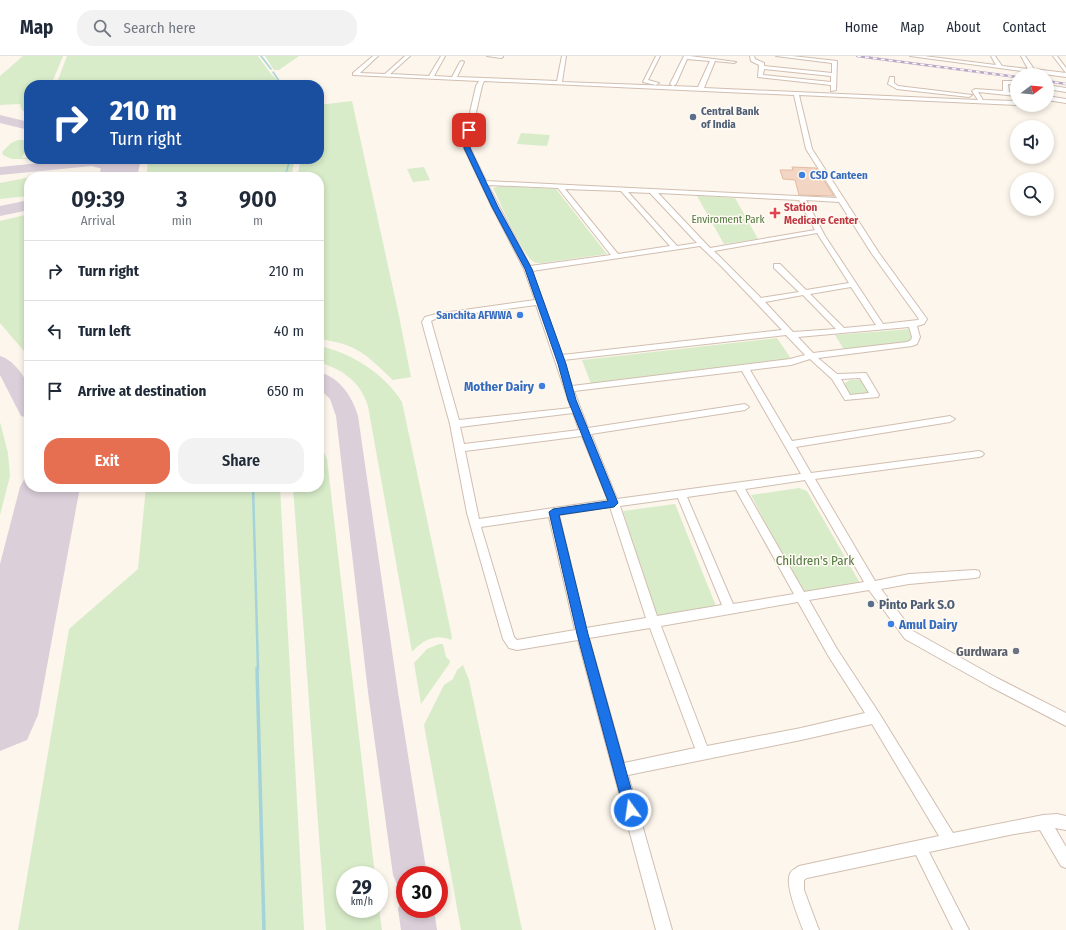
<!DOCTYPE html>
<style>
body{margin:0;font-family:"Fira Sans Condensed",sans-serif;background:#f2f2f3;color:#1f2937;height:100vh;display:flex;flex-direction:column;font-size:15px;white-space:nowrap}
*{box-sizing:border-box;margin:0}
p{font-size:13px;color:#747a83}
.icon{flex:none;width:22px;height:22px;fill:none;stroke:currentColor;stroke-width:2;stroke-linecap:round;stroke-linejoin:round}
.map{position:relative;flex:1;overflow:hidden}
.sheet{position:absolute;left:24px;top:116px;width:300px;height:320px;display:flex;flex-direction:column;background:#fff;border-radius:16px;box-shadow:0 2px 6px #0003}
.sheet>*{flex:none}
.top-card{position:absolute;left:24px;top:24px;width:300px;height:84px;border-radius:16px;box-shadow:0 2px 6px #0003;background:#1a4fa0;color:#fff;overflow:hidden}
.needle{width:26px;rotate:74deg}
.fabs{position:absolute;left:1010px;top:12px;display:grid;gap:8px}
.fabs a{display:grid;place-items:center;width:44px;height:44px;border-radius:50%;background:#fff;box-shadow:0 2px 6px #0003;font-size:20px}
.speed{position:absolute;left:336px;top:810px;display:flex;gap:8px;font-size:20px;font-weight:700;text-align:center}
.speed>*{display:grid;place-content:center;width:52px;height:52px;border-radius:50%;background:#fff;box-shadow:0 2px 6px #0003;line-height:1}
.speed small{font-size:10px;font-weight:400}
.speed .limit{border:6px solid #d22;background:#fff;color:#111}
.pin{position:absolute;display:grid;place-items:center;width:34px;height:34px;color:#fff;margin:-17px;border-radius:8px;box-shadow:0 2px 6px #0006}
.me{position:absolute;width:44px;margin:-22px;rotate:346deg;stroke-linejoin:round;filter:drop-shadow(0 0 3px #0008)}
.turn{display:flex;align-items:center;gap:14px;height:84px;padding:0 20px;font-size:18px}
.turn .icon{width:52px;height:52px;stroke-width:2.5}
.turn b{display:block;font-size:28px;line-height:34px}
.eta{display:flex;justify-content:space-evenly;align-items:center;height:68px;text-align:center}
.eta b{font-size:24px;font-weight:600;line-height:28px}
.cta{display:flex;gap:8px;margin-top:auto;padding:8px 20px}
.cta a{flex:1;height:46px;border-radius:16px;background:#e76f51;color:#fff;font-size:16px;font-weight:600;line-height:46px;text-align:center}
.cta a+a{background:#f2f2f3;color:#1f2937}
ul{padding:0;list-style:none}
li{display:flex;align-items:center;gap:12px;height:60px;padding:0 20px;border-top:1px solid #e0e1e3}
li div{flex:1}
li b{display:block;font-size:15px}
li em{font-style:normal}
header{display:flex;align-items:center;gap:24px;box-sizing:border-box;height:56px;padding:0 20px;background:#fff;border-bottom:1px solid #e0e1e3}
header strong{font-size:19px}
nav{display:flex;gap:22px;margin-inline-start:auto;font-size:14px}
.search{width:280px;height:36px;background:#f2f2f3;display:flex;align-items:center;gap:10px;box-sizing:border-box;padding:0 14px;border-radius:16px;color:#747a83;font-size:15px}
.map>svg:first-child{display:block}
.green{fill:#d8ecc9}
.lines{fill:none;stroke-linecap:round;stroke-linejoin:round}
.stream-far2{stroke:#a5d3da;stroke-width:1.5}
.stream-far1{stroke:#a5d3da;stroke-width:2.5}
.stream{stroke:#a5d3da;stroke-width:3.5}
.taxiway{fill:#dbcfda;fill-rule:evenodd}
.runway{fill:#dbcfda;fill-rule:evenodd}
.building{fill:#f3d5c3;stroke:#e6bba3}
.minor-casing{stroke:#d1beb0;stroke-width:2}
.minor{fill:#fff;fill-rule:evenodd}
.rail-casing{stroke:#b9a8c9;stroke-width:2.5}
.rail{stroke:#fffaf3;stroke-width:1.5;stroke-dasharray:4;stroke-linecap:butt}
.route{fill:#1a73e8;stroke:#114b97}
.service-dot{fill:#5c6f8a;stroke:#fffaf3;stroke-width:1.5}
.shop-dot{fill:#3f7fe0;stroke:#fffaf3;stroke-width:1.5}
.health-dot{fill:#e0444e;stroke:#fffaf3;stroke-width:1.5}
.worship-dot{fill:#6b7280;stroke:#fffaf3;stroke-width:1.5}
.labels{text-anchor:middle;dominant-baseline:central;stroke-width:3;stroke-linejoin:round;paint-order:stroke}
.far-service-label{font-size:11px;font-weight:bold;fill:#4e5e75;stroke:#fffaf3;text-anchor:start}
.far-shop-label{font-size:11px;font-weight:bold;fill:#366cbe;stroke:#fffaf3;text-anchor:start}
.far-health-label{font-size:11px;font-weight:bold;fill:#be3a42;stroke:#fffaf3;text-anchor:start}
.far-park-label{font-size:11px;fill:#537a41;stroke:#fffaf3}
.shop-label{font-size:13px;font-weight:bold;fill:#366cbe;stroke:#fffaf3;text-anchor:end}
.park-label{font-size:13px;fill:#537a41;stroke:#fffaf3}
.service-label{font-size:13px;font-weight:bold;fill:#4e5e75;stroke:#fffaf3;text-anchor:start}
.worship-label{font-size:13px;font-weight:bold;fill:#5b616d;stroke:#fffaf3;text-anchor:end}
</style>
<header>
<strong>Map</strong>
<div class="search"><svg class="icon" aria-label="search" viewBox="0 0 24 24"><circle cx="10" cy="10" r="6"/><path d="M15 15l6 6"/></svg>Search here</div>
<nav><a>Home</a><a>Map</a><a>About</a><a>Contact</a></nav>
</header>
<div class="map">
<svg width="1066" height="874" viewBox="0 0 1066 874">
<rect width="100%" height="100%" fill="#fdf6ec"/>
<g class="green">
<path d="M 23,0 L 63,0 L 51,29 L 29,29 L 29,59 L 22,54 L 20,48 L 0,49 L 0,20 Z"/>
<path d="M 67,0 L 258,0 L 271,18 L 283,29 L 56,29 Z"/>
<path d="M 265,0 L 299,0 L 279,14 L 274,14 Z"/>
<path d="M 352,45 L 399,260 L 411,321 L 393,324 C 366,299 358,288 319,283 L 319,121 L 297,121 L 301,103 L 319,103 L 319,49 Z"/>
<path d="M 521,77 L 550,79 L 547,90 L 517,88 Z"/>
<path d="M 18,84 L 29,84 L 22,102 L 27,102 L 29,98 L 29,103 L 12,103 L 3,99 L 2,96 L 11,87 Z"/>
<path d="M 156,103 L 295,103 L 291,121 L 146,121 L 148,106 Z"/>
<path d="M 424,111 L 430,124 L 413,126 L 407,113 Z"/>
<path d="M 76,118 L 88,121 L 29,121 L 29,140 L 0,143 L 0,127 L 41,119 Z"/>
<path d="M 500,130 L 556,133 L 607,198 L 542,207 C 537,207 534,207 530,203 C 517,187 503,152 493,132 Z"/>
<path d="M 697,140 L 735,142 L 758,183 L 724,188 Z"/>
<path d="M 29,158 L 29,301 L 0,267 L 0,165 Z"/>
<path d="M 911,273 L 913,282 L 910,287 L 845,295 L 835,279 Z"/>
<path d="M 777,282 L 792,304 L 591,328 L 582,304 Z"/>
<path d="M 319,290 C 350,296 385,318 402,346 L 452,581 L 451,584 C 435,577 422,585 412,596 L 368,350 C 360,325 343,314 319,306 Z"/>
<path d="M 850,324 L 861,324 L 873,338 L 851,340 L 842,329 Z"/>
<path d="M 0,366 L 8,397 L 10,420 L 0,459 Z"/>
<path d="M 319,386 L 327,403 L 375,819 L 345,819 L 345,853 L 379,852 L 382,874 L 326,874 L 293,431 L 319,431 Z"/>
<path d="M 146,431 L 280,431 L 304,874 L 18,874 L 69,573 L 138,513 Z"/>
<path d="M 799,432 L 807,435 L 860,527 L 801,536 L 751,439 Z"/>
<path d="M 675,448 L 716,550 L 656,560 L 623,455 Z"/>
<path d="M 439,588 L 443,588 L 446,601 L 450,605 L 449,608 L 421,648 L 414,607 L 427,593 Z"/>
<path d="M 463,609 L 469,624 L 522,874 L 461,874 L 424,669 L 444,629 L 453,623 L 457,614 Z"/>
</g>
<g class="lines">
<g class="stream-far2">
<path d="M 261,0 L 271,13"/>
<path d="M 273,16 L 282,29"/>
<path d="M 285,121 L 290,103"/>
</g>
<path class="stream-far1" d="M 253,431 L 258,613"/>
<path class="stream" d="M 257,612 L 264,874"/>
<g class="taxiway">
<path d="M 0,59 L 29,66 L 29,74 L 0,67 Z"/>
<path d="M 78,103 C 99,103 112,101 126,120 L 111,121 L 106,114 L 92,110 L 0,119 L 0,111 Z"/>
<path d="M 29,144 L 29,154 L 0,160 L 0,150 Z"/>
<path d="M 0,300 C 12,303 27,321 29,334 C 31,343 29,353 29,362 L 21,360 L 0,319 Z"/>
<path d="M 319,316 C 340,322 352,340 358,360 L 398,636 L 427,819 L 405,819 L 405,834 L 398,831 L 393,819 L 368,636 L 336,360 L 330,343 L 319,332 Z"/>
<path d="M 30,431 L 54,431 L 50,493 L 46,500 L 37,503 L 28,500 L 24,493 Z"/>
<path d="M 403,840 L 405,840 L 405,853 L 434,853 L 437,874 L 401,874 L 398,853 Z"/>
</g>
<g class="runway">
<path d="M 103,103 L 141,103 L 137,121 L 99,121 Z"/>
<path d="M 29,415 L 29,431 L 80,431 L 38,659 L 27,684 L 0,695 L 0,508 L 20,431 Z"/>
</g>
</g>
<path class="building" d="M 792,111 L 816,112 L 834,140 L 799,139 L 795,124 L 783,123 L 780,114 L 793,114 Z"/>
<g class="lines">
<g class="minor-casing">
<g id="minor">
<path d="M 373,0 L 378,0 L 360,17 L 385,18 L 405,0 L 410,0 L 390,18 L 429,20 L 441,0 L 445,0 L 434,20 L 452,21 L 460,6 L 462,5 L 464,6 L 457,21 L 557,25 L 562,0 L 566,0 L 562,26 L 698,31 L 710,5 L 687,3 L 676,28 L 673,30 L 670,28 L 684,0 L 690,0 L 736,6 L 734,7 L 715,5 L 704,32 L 978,44 L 972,35 L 975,33 L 1003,35 L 1003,25 L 1017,25 L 1017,29 L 1008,28 L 1009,36 L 1017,36 L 1017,40 L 978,36 L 983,44 L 1017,45 L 1017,49 L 799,39 L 812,93 L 879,197 L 927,263 L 924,268 L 917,270 L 920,281 L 917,288 L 912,290 L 818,302 L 837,318 L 866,317 L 879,339 L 878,341 L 845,344 L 832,323 L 810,303 L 791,309 L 750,314 L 792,385 L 950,360 L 955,363 L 950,366 L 796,391 L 811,417 L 979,395 L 982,396 L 984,398 L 982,400 L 979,401 L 815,423 L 875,525 L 909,518 L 975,514 L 979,515 L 980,518 L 979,521 L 975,522 L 909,528 L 881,533 L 913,575 L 997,622 L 1066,657 L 1066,670 L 989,630 L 905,583 L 869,534 L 809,544 L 837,593 L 879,657 L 953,777 L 1043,759 L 1057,758 L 1066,760 L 1066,774 L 1055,772 L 1066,791 L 1066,812 L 1061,810 L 1040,774 L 1014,778 L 929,796 L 969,874 L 953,874 L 916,799 L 807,822 L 804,824 L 804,834 L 819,874 L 803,874 C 799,862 783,826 791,816 C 793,813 797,812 799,810 L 939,780 L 872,668 L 801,684 L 628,719 L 672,874 L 656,874 L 578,584 L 517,594 L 509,592 L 503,583 L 467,457 L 450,368 L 422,266 L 425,261 L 436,258 L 535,244 L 524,213 L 492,151 L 464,92 L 464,83 L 476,30 L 479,25 L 353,19 L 353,17 ZM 484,25 L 794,39 L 806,93 L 837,142 L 486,125 L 470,92 L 470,83 L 482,30 ZM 488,129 L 558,132 L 611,199 L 530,210 ZM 565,133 L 621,135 L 670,190 L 618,198 ZM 628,136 L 650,137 L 697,187 L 677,190 ZM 658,137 L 799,144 L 815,174 L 710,192 ZM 806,144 L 839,146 L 872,198 L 919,263 L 918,264 L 883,268 L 825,180 ZM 817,177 L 849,227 L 806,234 L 780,208 L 774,208 L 774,212 L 799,236 L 761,242 L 714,195 ZM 700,190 L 722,211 L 782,274 L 562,299 L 532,215 ZM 851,231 L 876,269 L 844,272 L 810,238 ZM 803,239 L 836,273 L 793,276 L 765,246 ZM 536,249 L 571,352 L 459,364 L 431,265 L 437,262 ZM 909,271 L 912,281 L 911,284 L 907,286 L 813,297 L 798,281 ZM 786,279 L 805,299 L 790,303 L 572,330 L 563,304 ZM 742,315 L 801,418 L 617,443 L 591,378 L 745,354 L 749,351 L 745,348 L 588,372 L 574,335 ZM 860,322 L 869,337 L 850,339 L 841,323 ZM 573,357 L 579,374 L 464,388 L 460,371 ZM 582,380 L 608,444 L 479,463 L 465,395 ZM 805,424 L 864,526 L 804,536 L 745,433 ZM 736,434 L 794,538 L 733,548 L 687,441 ZM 678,442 L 722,549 L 657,560 L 620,450 ZM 610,451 L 646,562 L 586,572 L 559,459 ZM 549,461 L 575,574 L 517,584 L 514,581 L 481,471 ZM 798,546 L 829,601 L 865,657 L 801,672 L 707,690 L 661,570 ZM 650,572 L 695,692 L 624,707 L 589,582 Z"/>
<path d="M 487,0 L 503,0 L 503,1 L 501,2 Z"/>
<path d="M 656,0 L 660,0 L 648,24 L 659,27 L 656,29 L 643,26 Z"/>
<path d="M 750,0 L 754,0 L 755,3 L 764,7 L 764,10 L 832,17 L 832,7 L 776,0 L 792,0 L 837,5 L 836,34 L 831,35 L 831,29 L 758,21 L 759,9 L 751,5 ZM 764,13 L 831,20 L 831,26 L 763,19 Z"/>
<path d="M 910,0 L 924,0 L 996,9 L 991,0 L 995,0 L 1002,10 L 1028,13 L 1021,0 L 1025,0 L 1034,13 L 1066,17 L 1053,0 L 1057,0 L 1066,12 L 1066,21 Z"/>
<path d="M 890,21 L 894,21 L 894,27 L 898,30 L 972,39 L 969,41 L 897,33 L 888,28 Z"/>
<path d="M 1047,29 L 1066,32 L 1066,36 L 1047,33 Z"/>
<path d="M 1047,40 L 1066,43 L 1066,47 L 1047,44 Z"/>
</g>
</g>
<use href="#minor" class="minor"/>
<g class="rail-casing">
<g id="rail">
<path d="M 857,0 L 1017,21"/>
<path d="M 1047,25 L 1066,28"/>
</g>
</g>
<use href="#rail" class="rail"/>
</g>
<path class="route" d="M 467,73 L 472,74 L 470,92 L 498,151 L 532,213 L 566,308 L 576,344 L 618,447 L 614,451 L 559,459 L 588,578 L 637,754 L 635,758 L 631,760 L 626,758 L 624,754 L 577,578 L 549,456 L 553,453 L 608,445 L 568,344 L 558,308 L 525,213 L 492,151 L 464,92 Z"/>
<g class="service-dot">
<circle cx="693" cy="61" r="4"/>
<circle cx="871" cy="548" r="4"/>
</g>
<g class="shop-dot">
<circle cx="802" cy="119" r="4"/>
<circle cx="520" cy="259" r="4"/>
<circle cx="542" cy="330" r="4"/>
<circle cx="891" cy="568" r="4"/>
</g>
<path class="health-dot" d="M773 151h4v4h4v4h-4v4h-4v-4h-4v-4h4z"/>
<circle class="worship-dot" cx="1016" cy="595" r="4"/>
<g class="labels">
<g class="far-service-label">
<text x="701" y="55">Central Bank<tspan x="701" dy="13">of India</tspan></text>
</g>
<g class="far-shop-label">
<text x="810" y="119">CSD Canteen</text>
<text x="512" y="259" text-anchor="end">Sanchita AFWWA</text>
</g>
<g class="far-health-label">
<text x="784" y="151">Station<tspan x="784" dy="13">Medicare Center</tspan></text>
</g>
<g class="far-park-label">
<text x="728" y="163">Enviroment Park</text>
</g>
<g class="shop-label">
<text x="534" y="330">Mother Dairy</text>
<text x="899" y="568" text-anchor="start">Amul Dairy</text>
</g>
<g class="park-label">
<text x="815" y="504">Children's Park</text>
</g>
<g class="service-label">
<text x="879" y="548">Pinto Park S.O</text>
</g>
<g class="worship-label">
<text x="1008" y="595">Gurdwara</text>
</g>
</g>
</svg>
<div class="fabs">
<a><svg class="needle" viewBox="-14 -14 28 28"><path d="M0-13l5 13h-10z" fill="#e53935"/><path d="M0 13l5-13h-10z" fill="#747a83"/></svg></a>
<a><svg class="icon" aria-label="sound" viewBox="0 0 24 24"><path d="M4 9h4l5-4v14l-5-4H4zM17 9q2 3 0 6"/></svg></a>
<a><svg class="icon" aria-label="search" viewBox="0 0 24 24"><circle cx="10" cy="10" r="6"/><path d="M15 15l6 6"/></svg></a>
</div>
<div class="speed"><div>29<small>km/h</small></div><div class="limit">30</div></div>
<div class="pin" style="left:469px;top:74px;background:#d93025"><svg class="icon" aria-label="arrive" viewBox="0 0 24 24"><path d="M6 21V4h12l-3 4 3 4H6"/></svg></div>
<svg class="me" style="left:631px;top:754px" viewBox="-20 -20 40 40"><circle r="17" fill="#1a73e8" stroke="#fff" stroke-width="3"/><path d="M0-11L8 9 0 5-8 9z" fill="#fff"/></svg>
<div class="top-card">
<div class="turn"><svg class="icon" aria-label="right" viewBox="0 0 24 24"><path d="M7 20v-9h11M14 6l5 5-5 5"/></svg><div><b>210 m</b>Turn right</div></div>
</div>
<section class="sheet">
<div class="eta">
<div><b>09:39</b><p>Arrival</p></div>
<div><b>3</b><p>min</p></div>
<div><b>900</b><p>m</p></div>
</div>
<ul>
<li><svg class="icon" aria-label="right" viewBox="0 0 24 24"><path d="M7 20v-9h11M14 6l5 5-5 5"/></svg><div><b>Turn right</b></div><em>210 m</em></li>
<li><svg class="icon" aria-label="left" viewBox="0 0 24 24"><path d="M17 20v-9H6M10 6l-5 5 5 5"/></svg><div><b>Turn left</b></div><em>40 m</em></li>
<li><svg class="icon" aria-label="arrive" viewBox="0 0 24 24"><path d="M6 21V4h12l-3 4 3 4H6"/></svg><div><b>Arrive at destination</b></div><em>650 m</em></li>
</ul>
<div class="cta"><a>Exit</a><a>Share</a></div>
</section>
</div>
